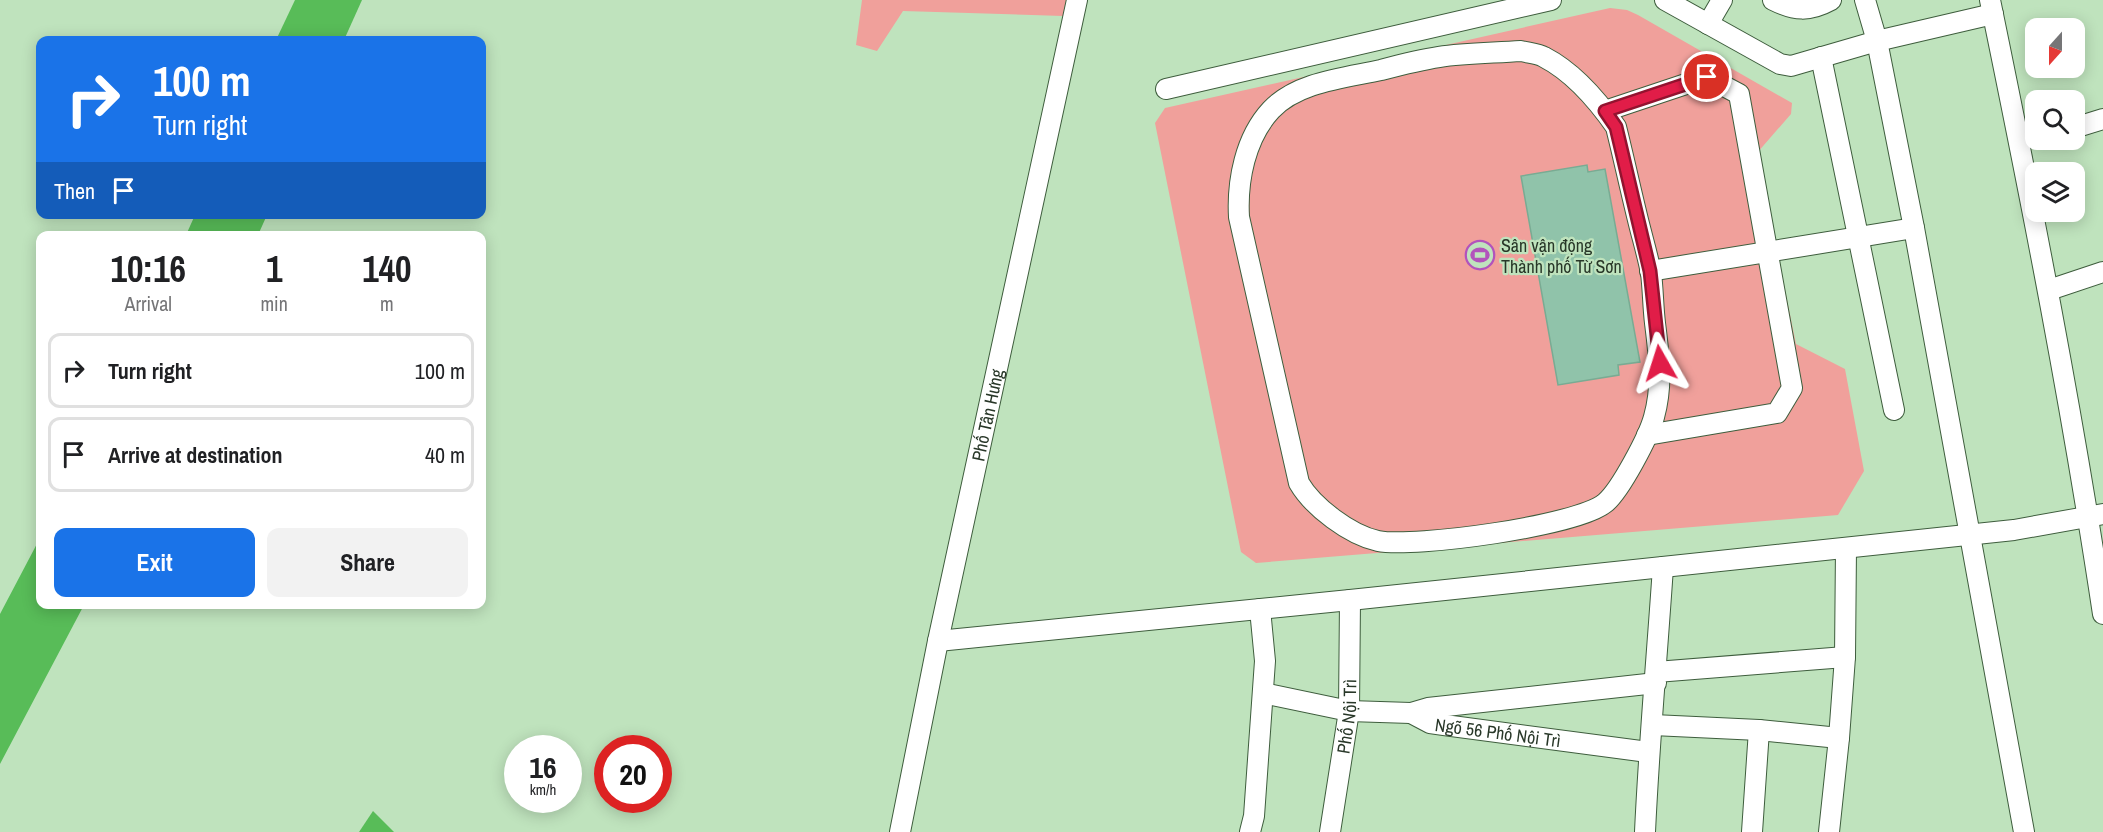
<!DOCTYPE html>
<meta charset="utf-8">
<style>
body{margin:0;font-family:"Archivo Narrow",sans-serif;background:#f2f2f2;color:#202124;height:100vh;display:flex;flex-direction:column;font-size:22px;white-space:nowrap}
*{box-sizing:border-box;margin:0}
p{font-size:20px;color:#757577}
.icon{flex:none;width:33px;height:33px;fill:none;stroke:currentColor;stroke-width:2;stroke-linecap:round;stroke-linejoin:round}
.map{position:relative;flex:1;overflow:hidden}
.details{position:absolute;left:36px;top:231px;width:450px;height:378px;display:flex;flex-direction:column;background:#fff;border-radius:12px;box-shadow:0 3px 15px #0003}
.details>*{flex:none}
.banner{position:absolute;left:36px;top:36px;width:450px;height:183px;border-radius:12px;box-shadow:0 3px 15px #0003;background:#1a73e8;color:#fff;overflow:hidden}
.needle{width:39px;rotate:201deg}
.buttons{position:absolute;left:2025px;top:18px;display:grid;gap:12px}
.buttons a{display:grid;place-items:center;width:60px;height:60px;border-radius:12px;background:#fff;box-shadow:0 3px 15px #0003;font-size:30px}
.speed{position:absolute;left:504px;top:735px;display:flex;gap:12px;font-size:30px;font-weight:700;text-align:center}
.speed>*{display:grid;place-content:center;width:78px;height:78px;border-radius:50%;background:#fff;box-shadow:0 3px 15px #0003;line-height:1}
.speed small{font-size:15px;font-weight:400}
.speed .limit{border:9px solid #d22;background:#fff;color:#111}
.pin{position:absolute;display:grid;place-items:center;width:51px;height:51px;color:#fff;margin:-26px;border:3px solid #fff;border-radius:50%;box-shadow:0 2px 6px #0007}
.me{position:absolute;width:66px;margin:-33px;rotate:354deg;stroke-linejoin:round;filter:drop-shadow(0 0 4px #0008)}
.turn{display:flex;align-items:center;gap:21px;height:126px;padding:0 18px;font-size:27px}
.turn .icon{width:78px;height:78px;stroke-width:2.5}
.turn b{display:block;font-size:42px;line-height:51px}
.then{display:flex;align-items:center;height:57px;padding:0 18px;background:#0003;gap:12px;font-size:22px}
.eta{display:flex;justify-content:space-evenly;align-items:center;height:102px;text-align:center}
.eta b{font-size:36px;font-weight:700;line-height:42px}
.button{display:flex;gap:12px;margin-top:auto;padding:12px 18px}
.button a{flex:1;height:69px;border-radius:12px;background:#1a73e8;color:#fff;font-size:24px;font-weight:700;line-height:69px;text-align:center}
.button a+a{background:#f2f2f2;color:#202124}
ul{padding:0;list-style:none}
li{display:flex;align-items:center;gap:18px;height:75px;margin:0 12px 9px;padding:0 6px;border:3px solid #e0e0e0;border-radius:12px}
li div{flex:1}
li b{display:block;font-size:22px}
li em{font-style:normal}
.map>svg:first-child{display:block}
.green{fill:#f0a09b}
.water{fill:#58bc58}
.building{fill:#90c3aa;stroke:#79ab93;stroke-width:1.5}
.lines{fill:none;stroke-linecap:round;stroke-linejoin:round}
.minor-casing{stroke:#3e5d3d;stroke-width:22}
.minor{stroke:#fff;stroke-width:20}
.route-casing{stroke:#92132f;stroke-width:15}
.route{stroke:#e11d48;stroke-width:10}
.labels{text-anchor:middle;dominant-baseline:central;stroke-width:4.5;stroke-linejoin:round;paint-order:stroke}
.poi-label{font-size:18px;fill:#283728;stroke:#bfe3bd;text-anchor:start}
.street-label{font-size:18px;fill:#283728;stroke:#bfe3bd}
</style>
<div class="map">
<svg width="2103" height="832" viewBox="0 0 2103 832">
<rect width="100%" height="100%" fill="#bfe3bd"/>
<g class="green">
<path d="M 862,0 L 1066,0 L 1063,16 L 903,11 L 877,51 L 856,45 Z"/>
<path d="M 1610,8 L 1627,10 L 1638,15 L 1792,103 L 1791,114 L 1757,153 L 1796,344 L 1845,369 L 1864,471 L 1838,515 L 1256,563 L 1241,552 L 1155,123 L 1165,108 Z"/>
</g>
<g class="water">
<path d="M 295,0 L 362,0 L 344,40 L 276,40 Z"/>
<path d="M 195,215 L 195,214 L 267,215 L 258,235 L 186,235 Z"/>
<path d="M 40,538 L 40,604 L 84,605 L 0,764 L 0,614 Z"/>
<path d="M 373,811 L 394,832 L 359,832 Z"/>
</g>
<path class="building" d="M 1587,165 L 1588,172 L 1605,169 L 1640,362 L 1618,365 L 1619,375 L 1558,385 L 1521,176 Z"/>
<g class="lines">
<g class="minor-casing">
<g id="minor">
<path d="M 1665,0 L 1780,64 L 1791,66 L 1877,41 L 1993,14"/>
<path d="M 1773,0 C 1795,11 1809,12 1831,0"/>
<path d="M 1865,0 L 1877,41 L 1914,228 L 2024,832"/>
<path d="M 1990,0 C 2032,204 2072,408 2103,614"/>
<path d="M 1708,24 L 1722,0"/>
<path d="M 1521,51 C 1528,53 1537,53 1544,57 C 1573,72 1598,101 1616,127 C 1624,159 1631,192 1639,224 C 1643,240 1648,257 1651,273 C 1653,289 1653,306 1655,323 C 1659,355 1663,385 1654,417 C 1649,436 1620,491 1605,503 C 1577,526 1414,548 1378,541 C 1350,535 1313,507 1299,483 L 1239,217 C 1237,181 1245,138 1271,110 C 1297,82 1344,78 1381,70 C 1400,65 1419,60 1439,57 C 1465,53 1494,53 1521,51 Z"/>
<path d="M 1821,57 L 1894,410"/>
<path d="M 1166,89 L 1551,0"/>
<path d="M 1605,111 L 1707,77 L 1739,94 L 1792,388 L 1777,413 L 1647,435"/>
<path d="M 2074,128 L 2103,119"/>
<path d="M 1650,271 L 1914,228"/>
<path d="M 2049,290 L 2103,272"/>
<path d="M 938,641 L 1350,600 L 2014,530 L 2103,514"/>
<path d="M 1656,672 L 1845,657"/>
<path id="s1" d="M 1263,693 L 1349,711 L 1411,713 L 1430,723 L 1444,725 L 1648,752"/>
<path d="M 1411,713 L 1428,708 L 1656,683"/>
<path d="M 1653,725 L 1759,730 L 1839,738 L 1845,657 L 1846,548"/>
<path id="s2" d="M 900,832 L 938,641 L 1077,0"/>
<path d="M 1250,832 L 1254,816 L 1265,661 L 1260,609"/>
<path id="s3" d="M 1330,832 L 1349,711 L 1350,600"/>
<path d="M 1645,832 C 1649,744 1657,656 1663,567"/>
<path d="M 1752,832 L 1759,730"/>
<path d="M 1829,832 L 1839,738"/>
</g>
</g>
<use href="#minor" class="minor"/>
</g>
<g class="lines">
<g class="route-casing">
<path id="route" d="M 1660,363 L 1650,271 L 1616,127 L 1605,111 L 1707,77"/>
</g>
<use href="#route" class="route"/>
</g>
<defs>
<g id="stadium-ring" transform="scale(1.5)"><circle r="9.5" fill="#bfe3bd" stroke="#b253bc" stroke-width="1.5"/><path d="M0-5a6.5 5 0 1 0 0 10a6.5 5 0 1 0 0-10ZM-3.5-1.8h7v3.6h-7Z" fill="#b253bc"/></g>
</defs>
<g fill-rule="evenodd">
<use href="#stadium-ring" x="1480" y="255"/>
</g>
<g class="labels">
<g class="poi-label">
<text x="1501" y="245">Sân vận động<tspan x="1501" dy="21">Thành phố Từ Sơn</tspan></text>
</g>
<g class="street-label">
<text stroke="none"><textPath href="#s2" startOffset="426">Phố Tân Hưng</textPath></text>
<text stroke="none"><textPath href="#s3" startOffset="117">Phố Nội Trì</textPath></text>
<text stroke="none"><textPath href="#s1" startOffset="240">Ngõ 56 Phố Nội Trì</textPath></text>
</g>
</g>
</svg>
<div class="buttons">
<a><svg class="needle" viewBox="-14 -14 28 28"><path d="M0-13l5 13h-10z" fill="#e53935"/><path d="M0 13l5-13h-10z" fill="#757577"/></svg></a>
<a><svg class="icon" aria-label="search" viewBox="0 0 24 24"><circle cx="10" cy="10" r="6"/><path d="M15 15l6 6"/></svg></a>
<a><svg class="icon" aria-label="layers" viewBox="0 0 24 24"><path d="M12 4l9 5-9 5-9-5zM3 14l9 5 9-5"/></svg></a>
</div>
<div class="speed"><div>16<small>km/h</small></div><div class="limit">20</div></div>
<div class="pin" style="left:1707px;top:77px;background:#d93025"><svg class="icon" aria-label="arrive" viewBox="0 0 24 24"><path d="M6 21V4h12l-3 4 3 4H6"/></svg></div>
<svg class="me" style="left:1660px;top:363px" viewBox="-20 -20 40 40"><path d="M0-17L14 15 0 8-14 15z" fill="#e11d48" stroke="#fff" stroke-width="4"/></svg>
<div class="banner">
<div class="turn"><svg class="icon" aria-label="right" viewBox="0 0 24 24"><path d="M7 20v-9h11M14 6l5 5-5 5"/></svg><div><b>100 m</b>Turn right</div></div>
<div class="then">Then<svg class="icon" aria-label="arrive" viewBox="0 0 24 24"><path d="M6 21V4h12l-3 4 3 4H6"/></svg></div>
</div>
<section class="details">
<div class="eta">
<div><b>10:16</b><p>Arrival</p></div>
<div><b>1</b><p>min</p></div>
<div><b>140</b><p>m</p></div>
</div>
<ul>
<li><svg class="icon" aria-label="right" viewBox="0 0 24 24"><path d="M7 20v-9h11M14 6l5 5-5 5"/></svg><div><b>Turn right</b></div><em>100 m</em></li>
<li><svg class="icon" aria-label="arrive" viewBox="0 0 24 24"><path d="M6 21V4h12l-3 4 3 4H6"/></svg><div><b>Arrive at destination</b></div><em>40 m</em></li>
</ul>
<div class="button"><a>Exit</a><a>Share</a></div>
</section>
</div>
